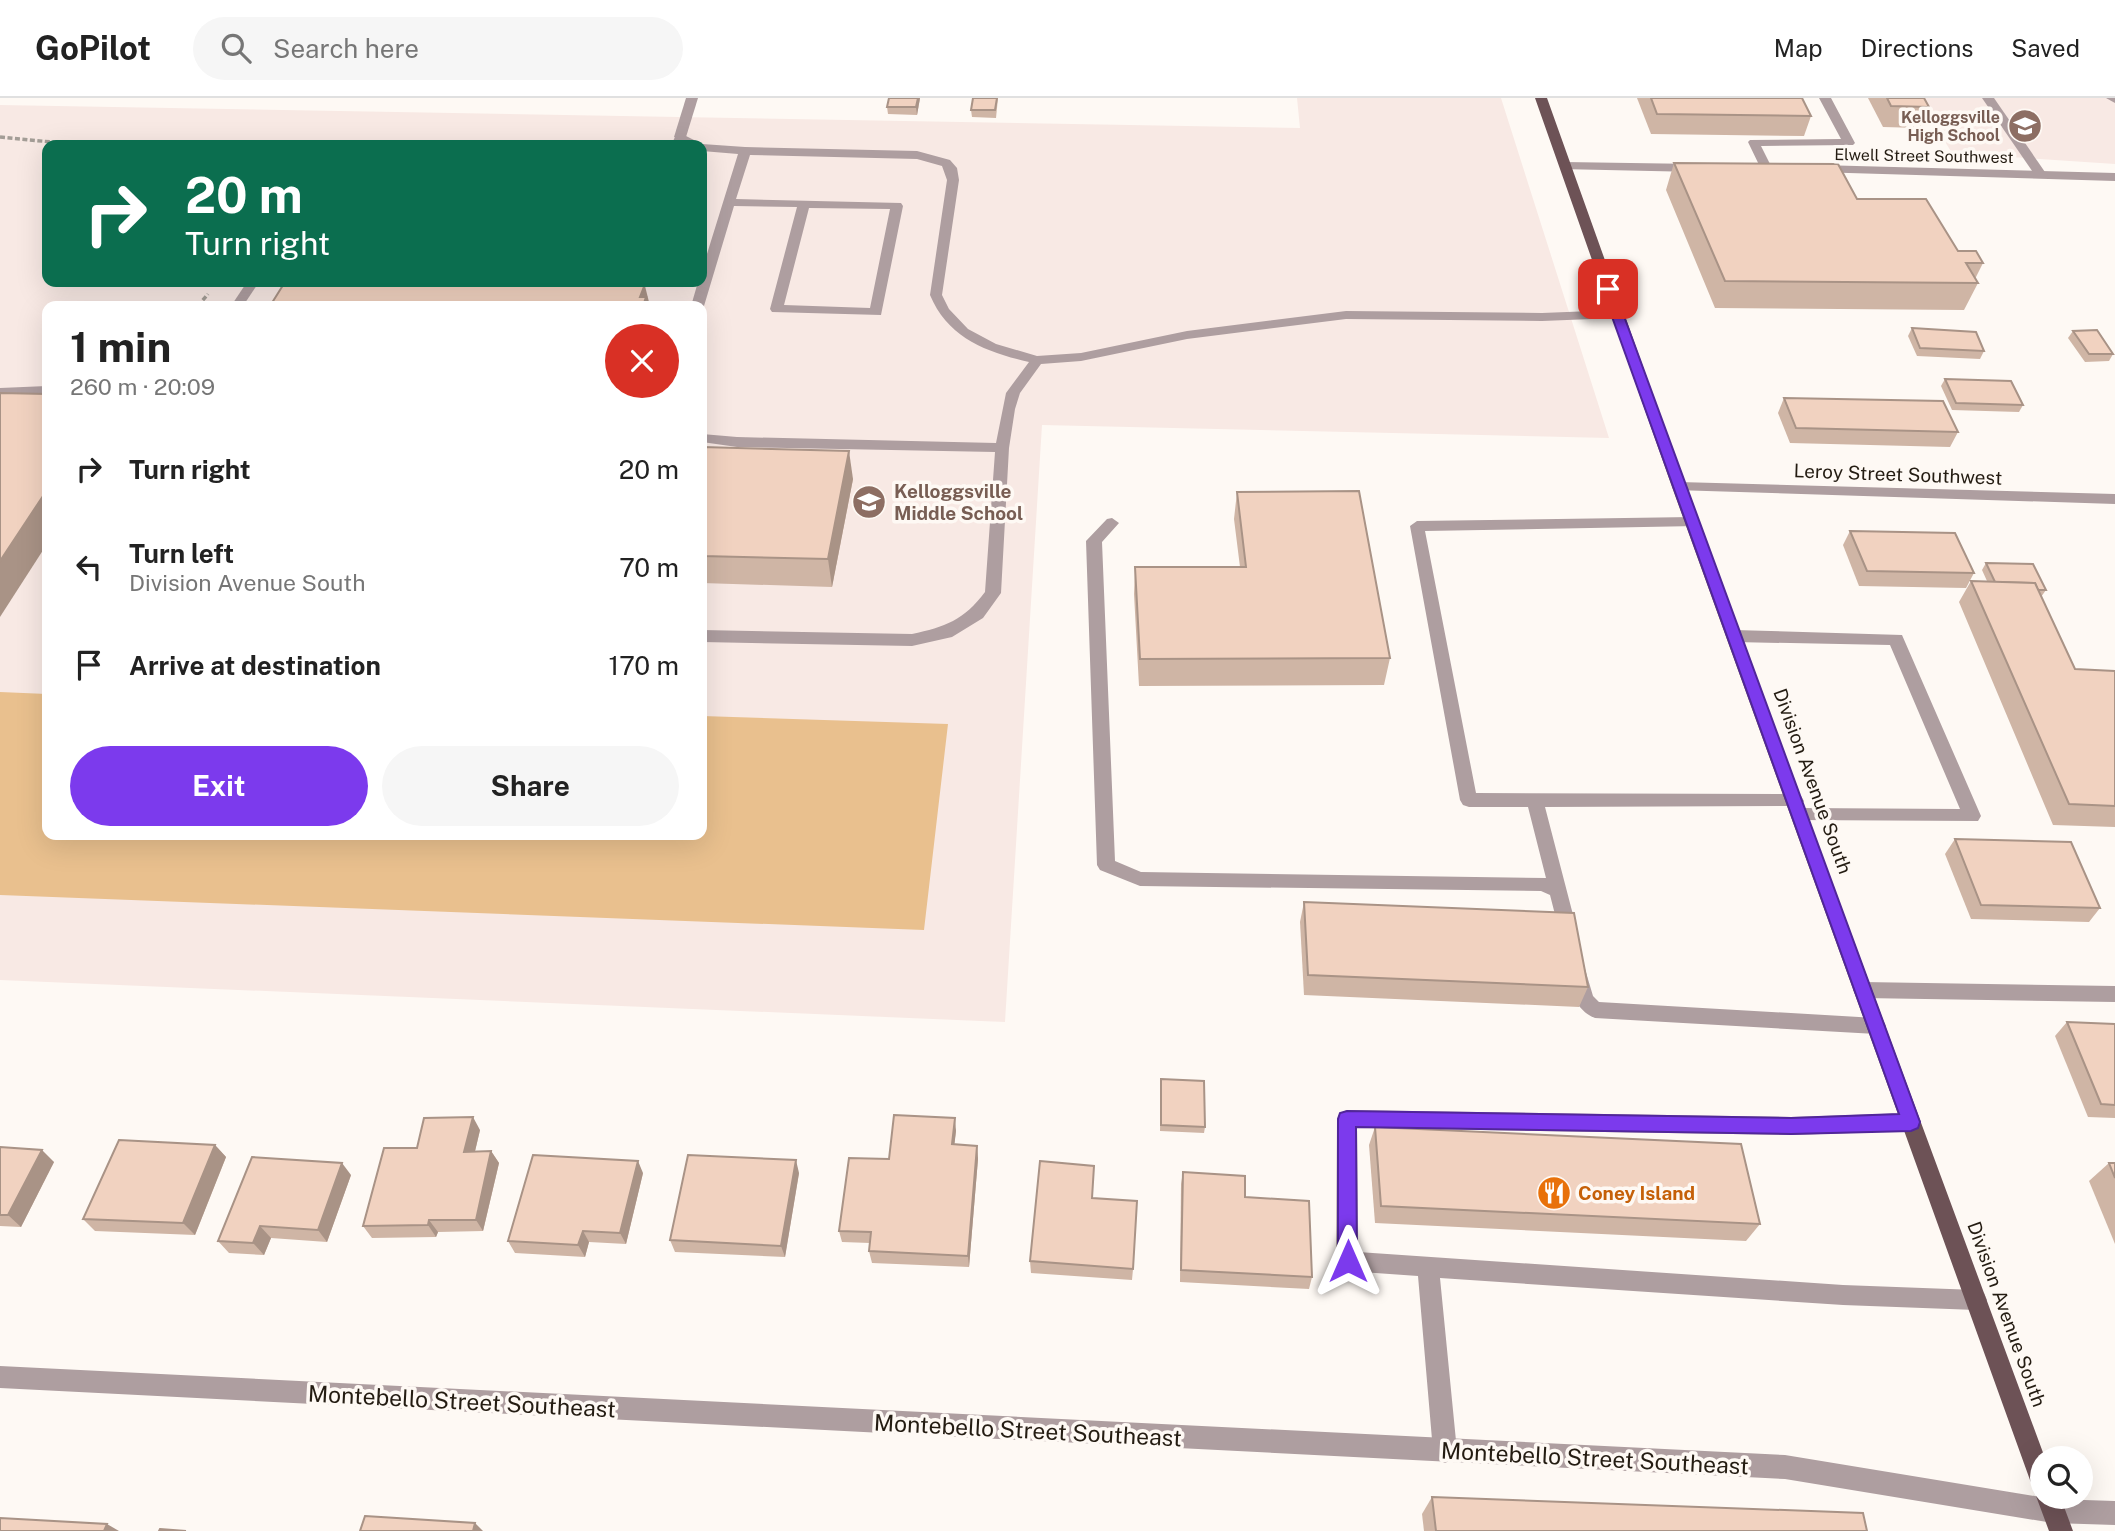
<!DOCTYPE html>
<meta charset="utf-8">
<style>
body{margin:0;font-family:"Public Sans",sans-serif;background:#f6f6f6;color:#222;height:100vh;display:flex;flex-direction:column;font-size:26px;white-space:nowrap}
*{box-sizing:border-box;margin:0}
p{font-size:23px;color:#767676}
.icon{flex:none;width:38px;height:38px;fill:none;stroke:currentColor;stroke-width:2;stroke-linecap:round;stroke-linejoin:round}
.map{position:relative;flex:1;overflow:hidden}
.side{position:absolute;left:42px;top:203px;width:665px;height:539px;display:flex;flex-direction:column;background:#fff;border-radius:14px;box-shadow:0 7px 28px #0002}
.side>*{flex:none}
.hud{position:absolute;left:42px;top:42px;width:665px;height:147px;border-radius:14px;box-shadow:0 7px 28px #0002;background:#0b6e4f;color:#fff;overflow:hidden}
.buttons{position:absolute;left:2030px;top:1348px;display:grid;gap:14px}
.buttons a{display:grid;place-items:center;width:63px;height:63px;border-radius:50%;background:#fff;box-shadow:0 7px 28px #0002;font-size:35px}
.pin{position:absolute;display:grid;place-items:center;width:60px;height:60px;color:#fff;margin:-30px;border-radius:14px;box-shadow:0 4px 10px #0006}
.me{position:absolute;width:77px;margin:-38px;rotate:0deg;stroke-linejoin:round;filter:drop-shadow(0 0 5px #0008)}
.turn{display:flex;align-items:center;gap:24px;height:147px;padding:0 28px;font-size:32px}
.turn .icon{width:91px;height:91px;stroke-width:2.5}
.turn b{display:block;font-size:49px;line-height:60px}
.round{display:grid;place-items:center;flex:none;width:74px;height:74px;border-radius:37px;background:#f6f6f6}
.headline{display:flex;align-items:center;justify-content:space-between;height:119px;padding:0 28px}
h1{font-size:42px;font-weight:700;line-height:52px}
.button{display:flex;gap:14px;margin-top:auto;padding:14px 28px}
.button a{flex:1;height:80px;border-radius:42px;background:#7c3aed;color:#fff;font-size:28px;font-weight:700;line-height:80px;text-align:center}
.button a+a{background:#f6f6f6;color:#222}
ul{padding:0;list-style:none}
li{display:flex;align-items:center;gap:21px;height:98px;padding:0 28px}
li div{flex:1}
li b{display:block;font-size:26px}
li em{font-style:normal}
header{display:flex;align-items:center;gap:42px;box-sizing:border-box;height:98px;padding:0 35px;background:#fff;border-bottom:2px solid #e0e0e0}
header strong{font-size:33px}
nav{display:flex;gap:38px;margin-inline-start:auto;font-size:24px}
.search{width:490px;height:63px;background:#f6f6f6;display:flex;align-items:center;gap:18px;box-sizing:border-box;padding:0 24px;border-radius:38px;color:#767676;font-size:26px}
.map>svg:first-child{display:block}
.education{fill:#f8e9e4;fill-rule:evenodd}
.green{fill:#e9c08e}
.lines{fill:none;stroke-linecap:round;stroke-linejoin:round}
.path{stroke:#a39d96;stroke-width:3.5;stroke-dasharray:5 2.5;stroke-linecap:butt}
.service{fill:#ae9ea0;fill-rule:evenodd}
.minor{fill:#ae9ea0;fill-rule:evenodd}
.primary{fill:#6d5256;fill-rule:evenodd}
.wall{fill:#cfb5a5}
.shaded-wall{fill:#a99386}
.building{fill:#f1d2c0;stroke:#a99386;stroke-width:2}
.route{fill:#7c3aed;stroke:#51269a;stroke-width:2}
.labels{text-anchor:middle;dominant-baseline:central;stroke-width:7;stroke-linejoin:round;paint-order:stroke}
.far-education-label{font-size:16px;font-weight:bold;fill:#785e54;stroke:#fef9f4;text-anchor:end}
.far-street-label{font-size:16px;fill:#241c12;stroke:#fef9f4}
.street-label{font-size:19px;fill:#241c12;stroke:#fef9f4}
.education-label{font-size:19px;font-weight:bold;fill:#785e54;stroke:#fef9f4;text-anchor:start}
.food-label{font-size:19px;font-weight:bold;fill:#c56008;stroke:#fef9f4;text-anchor:start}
.near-street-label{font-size:23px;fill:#241c12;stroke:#fef9f4}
</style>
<header>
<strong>GoPilot</strong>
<div class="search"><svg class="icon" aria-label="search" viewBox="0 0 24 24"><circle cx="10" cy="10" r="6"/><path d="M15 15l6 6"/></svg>Search here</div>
<nav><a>Map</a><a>Directions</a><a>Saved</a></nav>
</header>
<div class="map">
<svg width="2115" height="1433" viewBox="0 0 2115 1433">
<rect width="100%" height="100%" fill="#fef9f4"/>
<g class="education">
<path d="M 1297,0 L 1501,0 L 1609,340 L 1042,327 L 1005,924 L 0,882 L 0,7 L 1300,30 ZM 47,47 L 702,47 L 702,184 L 47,184 ZM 47,208 L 702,208 L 702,737 L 47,737 Z"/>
<path d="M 1918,0 L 2115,0 L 2115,66 L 1952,55 Z"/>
</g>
<path class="green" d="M 0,594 L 47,596 L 47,737 L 702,737 L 702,618 L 948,626 L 924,832 L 0,797 Z"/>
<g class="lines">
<g class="path">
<path d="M 0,39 L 82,47"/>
<path d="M 198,208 L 208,196"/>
</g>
<g class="service">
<path d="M 1819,0 L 1831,0 L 1855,45 L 1853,47 L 1761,48 L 1772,70 L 1762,73 L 1748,44 L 1750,42 L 1841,41 Z"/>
<path d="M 1982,0 L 1994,0 L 2047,77 L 2045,80 L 2037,80 Z"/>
<path d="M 2106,0 L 2115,0 L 2115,5 Z"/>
<path d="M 676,37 L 684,37 L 702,46 L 745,49 L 917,53 L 950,62 L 957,70 L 959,82 L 942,197 L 949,211 L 968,231 L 996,246 L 1037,258 L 1081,255 L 1187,233 L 1346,213 L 1542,215 L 1617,212 L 1624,216 L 1617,220 L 1542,223 L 1346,221 L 1187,241 L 1081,263 L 1041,266 L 1020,295 L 1015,311 L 1009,350 L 1001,495 L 983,520 L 952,539 L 912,548 L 702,544 L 702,532 L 912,536 C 945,529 964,522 985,494 L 995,354 L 737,349 L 702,344 L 702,336 L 737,339 L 996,345 L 1006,295 L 1029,264 C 986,254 948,240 930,197 L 947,82 L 942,68 L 917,61 L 750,57 L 736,101 L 901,105 L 903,108 L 881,217 L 772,214 L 770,211 L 797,109 L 734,108 L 704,208 L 702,211 L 702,208 L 691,208 L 698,184 L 702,184 L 702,172 L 738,56 L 702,53 L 702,47 L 684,45 L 671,47 ZM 809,110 L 890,111 L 870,210 L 784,207 Z"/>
<path d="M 247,184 L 259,184 L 243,208 L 231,208 Z"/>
<path d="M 47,288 L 47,296 L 0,298 L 0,290 Z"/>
<path d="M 1692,419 L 1699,424 L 1697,428 L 1425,433 L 1476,695 L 1795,696 L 1801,698 L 1804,703 L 1801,708 L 1545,709 L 1578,836 L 1576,841 L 1569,844 L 1562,841 L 1560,836 L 1550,797 L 1541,793 L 1140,788 L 1100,772 L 1097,767 L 1086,443 L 1107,421 L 1112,420 L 1119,425 L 1102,444 L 1115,763 L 1141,774 L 1546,780 L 1528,709 L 1469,709 L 1463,707 L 1460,702 L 1410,428 L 1417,423 Z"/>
<path d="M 1734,532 L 1902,537 L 1981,718 L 1978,723 L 1794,722 L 1791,717 L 1794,712 L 1800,710 L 1960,711 L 1890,547 L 1734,544 L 1726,538 Z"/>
<path d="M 1578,869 L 1585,871 L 1593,898 L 1599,904 L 1876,920 L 1883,922 L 1886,928 L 1883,934 L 1876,936 L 1595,920 C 1578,914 1563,888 1571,871 Z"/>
<path d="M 1863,884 L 2115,888 L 2115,904 L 1863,900 L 1856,898 L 1853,892 L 1856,886 Z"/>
<path d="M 1347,1012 L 1791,1019 L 1911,1015 L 1918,1018 L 1921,1024 L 1918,1030 L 1911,1033 L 1791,1037 L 1357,1030 L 1358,1154 L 1843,1187 L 1976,1192 L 1984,1195 L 1987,1202 L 1984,1209 L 1976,1212 L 1843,1207 L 1440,1180 L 1457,1353 L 1453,1361 L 1445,1365 L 1437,1361 L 1433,1353 L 1418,1178 L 1347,1173 L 1339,1170 L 1336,1163 L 1337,1021 L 1340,1015 Z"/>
</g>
<g class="minor">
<path d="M 686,0 L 698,0 L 686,39 L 680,42 L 674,39 Z"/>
<path d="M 1564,64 L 1697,66 L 1703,70 L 1697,74 L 1560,71 L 1560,65 Z"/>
<path d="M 1819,67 L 2115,75 L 2115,83 L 1815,74 L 1813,71 Z"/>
<path d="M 1679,384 L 2115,396 L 2115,406 L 1674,392 L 1672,389 Z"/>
<path d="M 0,1268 L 1785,1357 L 2053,1401 L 2115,1403 L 2115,1427 L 2053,1425 L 1785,1381 L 0,1290 Z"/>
</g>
<path class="primary" d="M 1535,0 L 1547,0 L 1686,389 L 2045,1360 L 2042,1360 L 2042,1398 L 2060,1398 L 2073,1433 L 2049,1433 L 2036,1398 L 2039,1392 L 2034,1390 L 2030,1382 L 1672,389 Z"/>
</g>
<g class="wall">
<path d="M 920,0 L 917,17 L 888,16 L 887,9 Z"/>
<path d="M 998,0 L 996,20 L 972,19 L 971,12 Z"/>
<path d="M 1637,0 L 1802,0 L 1811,18 L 1804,38 L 1651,36 Z"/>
<path d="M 1868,0 L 1924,0 L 1929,9 L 1920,30 L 1883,29 Z"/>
<path d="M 1674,65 L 1857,101 L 1958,153 L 1983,165 L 1975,181 L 1978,185 L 1964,212 L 1715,210 L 1666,92 Z"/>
<path d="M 1912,230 L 1984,253 L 1980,261 L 1917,258 L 1908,238 Z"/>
<path d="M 2073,233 L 2113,256 L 2109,263 L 2085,264 L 2068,240 Z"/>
<path d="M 1945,281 L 2023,307 L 2019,314 L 1952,312 L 1941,288 Z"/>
<path d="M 1784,300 L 1958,334 L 1950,349 L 1790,345 L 1778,315 Z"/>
<path d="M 702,349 L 853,381 L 832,489 L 702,485 Z"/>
<path d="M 1237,394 L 1390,560 L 1384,587 L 1139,588 L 1134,496 L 1135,469 L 1240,469 L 1234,421 Z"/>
<path d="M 1850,433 L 1974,475 L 1966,490 L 1859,488 L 1843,447 Z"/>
<path d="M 1986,465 L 2046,492 L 2041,499 L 2075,571 L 2115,573 L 2115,729 L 2053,727 L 1959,504 L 1971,483 L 1987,483 L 1982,472 Z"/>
<path d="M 1955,741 L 2100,810 L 2089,824 L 1971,821 L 1945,756 Z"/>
<path d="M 1304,804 L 1588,889 L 1579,909 L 1304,897 L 1300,824 Z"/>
<path d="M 2067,924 L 2115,926 L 2115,1020 L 2088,1019 L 2055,938 Z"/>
<path d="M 1161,981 L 1205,1029 L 1204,1035 L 1160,1033 Z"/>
<path d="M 1375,1029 L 1760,1126 L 1746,1143 L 1375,1125 L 1369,1047 Z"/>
<path d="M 480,1032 L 475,1053 L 491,1053 L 499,1065 L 483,1133 L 438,1134 L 436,1139 L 372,1140 L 363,1128 L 417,1050 Z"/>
<path d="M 956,1033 L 954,1047 L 977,1048 L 978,1061 L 969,1169 L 872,1165 L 869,1153 L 870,1145 L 842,1144 L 839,1133 Z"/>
<path d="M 215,1047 L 226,1059 L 195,1137 L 95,1133 L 83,1121 Z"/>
<path d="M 0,1049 L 54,1064 L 21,1129 L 0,1128 Z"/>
<path d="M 2109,1065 L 2115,1065 L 2115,1146 L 2089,1083 Z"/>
<path d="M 1183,1074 L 1245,1099 L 1312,1179 L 1309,1191 L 1180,1184 L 1181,1086 Z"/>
<path d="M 643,1075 L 626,1146 L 589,1144 L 585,1159 L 515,1155 L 508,1143 Z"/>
<path d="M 799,1075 L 785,1159 L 675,1154 L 670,1142 Z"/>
<path d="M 351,1077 L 327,1144 L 271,1140 L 264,1157 L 229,1155 L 218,1143 Z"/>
<path d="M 1092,1100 L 1133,1171 L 1132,1182 L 1031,1175 L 1030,1163 Z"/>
<path d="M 1432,1399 L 1867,1433 L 1424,1433 L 1422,1416 Z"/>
</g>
<g class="shaded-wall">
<path d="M 918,0 L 920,0 L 917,17 L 916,9 Z"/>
<path d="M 633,184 L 644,184 L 650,208 L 643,208 Z"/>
<path d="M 849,353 L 853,381 L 832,489 L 828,461 Z"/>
<path d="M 47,392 L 47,446 L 0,519 L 0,463 Z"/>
<path d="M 473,1019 L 480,1032 L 472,1066 L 464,1054 Z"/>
<path d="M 955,1020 L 956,1033 L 953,1059 L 952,1046 Z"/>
<path d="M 215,1047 L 226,1059 L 195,1137 L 183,1125 Z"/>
<path d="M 977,1048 L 978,1061 L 969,1169 L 968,1158 Z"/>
<path d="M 42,1052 L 54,1064 L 21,1129 L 8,1117 Z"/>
<path d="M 491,1053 L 499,1065 L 483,1133 L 476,1122 Z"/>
<path d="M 796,1062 L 799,1075 L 785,1159 L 781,1148 Z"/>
<path d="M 638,1063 L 643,1075 L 626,1146 L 620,1135 Z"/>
<path d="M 342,1065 L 351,1077 L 327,1144 L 318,1132 Z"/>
<path d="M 429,1122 L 438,1134 L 436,1139 L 428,1127 Z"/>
<path d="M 260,1128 L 271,1140 L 264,1157 L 253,1145 Z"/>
<path d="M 583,1133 L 589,1144 L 585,1159 L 578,1147 Z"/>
<path d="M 475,1425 L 483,1433 L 473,1433 Z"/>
<path d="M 107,1426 L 119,1433 L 104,1433 Z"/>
</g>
<g class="building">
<path d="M 889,0 L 918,0 L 916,9 L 887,9 Z"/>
<path d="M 973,0 L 997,0 L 995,12 L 971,12 Z"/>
<path d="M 1651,0 L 1802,0 L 1811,18 L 1657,16 Z"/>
<path d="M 1887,0 L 1924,0 L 1929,9 L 1891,8 Z"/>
<path d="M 1674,65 L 1838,66 L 1857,101 L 1926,101 L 1958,153 L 1976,153 L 1983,165 L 1966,165 L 1978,185 L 1725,183 Z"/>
<path d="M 285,184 L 639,184 L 638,185 L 645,186 L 640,199 L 646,199 L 643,208 L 270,208 Z"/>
<path d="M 1912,230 L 1976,234 L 1984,253 L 1920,250 Z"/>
<path d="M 2097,232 L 2113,256 L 2089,256 L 2073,233 Z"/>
<path d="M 1945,281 L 2011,283 L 2023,307 L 1956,305 Z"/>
<path d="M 0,295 L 47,296 L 47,392 L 0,463 Z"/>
<path d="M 1784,300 L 1943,303 L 1958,334 L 1796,330 Z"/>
<path d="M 702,349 L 849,353 L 828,461 L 702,458 Z"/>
<path d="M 1359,393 L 1390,560 L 1140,561 L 1135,469 L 1246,469 L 1237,394 Z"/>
<path d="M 1850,433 L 1955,435 L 1974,475 L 1867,473 Z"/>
<path d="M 1986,465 L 2033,466 L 2046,492 L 2038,492 L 2035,485 L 1995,484 Z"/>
<path d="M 1971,483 L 2035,485 L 2075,571 L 2115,573 L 2115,708 L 2069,706 Z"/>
<path d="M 1955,741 L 2071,744 L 2100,810 L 1981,807 Z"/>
<path d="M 1304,804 L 1574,815 L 1588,889 L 1308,877 Z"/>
<path d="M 2067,924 L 2115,926 L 2115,1007 L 2101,1006 Z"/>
<path d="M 1161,981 L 1204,983 L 1205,1029 L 1161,1027 Z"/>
<path d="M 894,1017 L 955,1020 L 952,1046 L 977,1048 L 968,1158 L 869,1153 L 871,1134 L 839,1133 L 849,1060 L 889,1061 Z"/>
<path d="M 473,1019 L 464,1054 L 491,1053 L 476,1122 L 429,1122 L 428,1127 L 363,1128 L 384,1050 L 417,1050 L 424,1020 Z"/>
<path d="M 1375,1029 L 1741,1046 L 1760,1126 L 1381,1108 Z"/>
<path d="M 119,1042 L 215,1047 L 183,1125 L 83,1121 Z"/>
<path d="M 0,1049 L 42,1052 L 8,1117 L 0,1117 Z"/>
<path d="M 533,1057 L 638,1063 L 620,1135 L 583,1133 L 578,1147 L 508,1143 Z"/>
<path d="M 688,1057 L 796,1062 L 781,1148 L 670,1142 Z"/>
<path d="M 252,1059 L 342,1065 L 318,1132 L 260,1128 L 253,1145 L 218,1143 Z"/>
<path d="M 1040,1063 L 1094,1068 L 1092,1100 L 1137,1103 L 1133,1171 L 1030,1163 Z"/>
<path d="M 2109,1065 L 2115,1065 L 2115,1080 Z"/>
<path d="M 1183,1074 L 1245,1078 L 1245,1099 L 1309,1103 L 1312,1179 L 1181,1172 Z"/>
<path d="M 1432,1399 L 1863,1415 L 1867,1433 L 1436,1433 Z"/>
<path d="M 365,1418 L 475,1425 L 473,1433 L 360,1433 Z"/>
<path d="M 0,1420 L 107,1426 L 104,1433 L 0,1433 Z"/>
<path d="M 160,1431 L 186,1433 L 159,1433 Z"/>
</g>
<path class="route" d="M 1608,188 L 1614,191 L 1920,1024 L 1918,1030 L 1911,1033 L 1791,1036 L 1356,1029 L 1357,1163 L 1354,1169 L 1348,1172 L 1341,1169 L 1338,1163 L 1338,1021 L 1340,1015 L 1347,1013 L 1791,1020 L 1899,1016 L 1602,191 Z"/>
<defs>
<g id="school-disc" transform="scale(1.75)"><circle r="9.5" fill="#8d6e63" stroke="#fef9f4"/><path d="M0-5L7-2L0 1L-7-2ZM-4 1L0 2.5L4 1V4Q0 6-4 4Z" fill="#fff"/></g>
<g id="restaurant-disc" transform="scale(1.75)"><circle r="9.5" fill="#e8710a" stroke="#fef9f4"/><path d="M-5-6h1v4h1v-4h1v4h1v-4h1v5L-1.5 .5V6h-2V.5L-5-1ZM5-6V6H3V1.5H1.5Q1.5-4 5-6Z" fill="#fff"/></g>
</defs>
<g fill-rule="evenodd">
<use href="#school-disc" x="2025" y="28"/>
<use href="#school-disc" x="869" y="404"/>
<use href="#restaurant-disc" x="1554" y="1095"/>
</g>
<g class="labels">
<g class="far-education-label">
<text x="2000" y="19">Kelloggsville<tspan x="2000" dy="18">High School</tspan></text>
</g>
<g class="far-street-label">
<text transform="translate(1924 58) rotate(1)">Elwell Street Southwest</text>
</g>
<g class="street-label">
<text transform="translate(1898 376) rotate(2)">Leroy Street Southwest</text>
<text transform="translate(1813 683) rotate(70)">Division Avenue South</text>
<text transform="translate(2007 1216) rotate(70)">Division Avenue South</text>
</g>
<g class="education-label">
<text x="894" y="393">Kelloggsville<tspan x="894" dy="22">Middle School</tspan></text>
</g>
<g class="food-label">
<text x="1578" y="1095">Coney Island</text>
</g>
<g class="near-street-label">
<text transform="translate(462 1303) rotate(3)">Montebello Street Southeast</text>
<text transform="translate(1028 1332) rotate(3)">Montebello Street Southeast</text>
<text transform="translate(1595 1360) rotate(3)">Montebello Street Southeast</text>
</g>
</g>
</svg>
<div class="buttons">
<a><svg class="icon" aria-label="search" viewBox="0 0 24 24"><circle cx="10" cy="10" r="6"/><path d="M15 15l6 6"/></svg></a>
</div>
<div class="pin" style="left:1608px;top:191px;background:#d93025"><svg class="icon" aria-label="arrive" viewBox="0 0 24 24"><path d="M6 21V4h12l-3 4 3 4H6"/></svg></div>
<svg class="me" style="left:1348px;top:1163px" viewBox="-20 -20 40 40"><path d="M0-17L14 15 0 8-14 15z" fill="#7c3aed" stroke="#fff" stroke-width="4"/></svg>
<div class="hud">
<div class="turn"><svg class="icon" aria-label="right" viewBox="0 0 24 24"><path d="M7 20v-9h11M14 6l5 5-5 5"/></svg><div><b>20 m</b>Turn right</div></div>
</div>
<section class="side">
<div class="headline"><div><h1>1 min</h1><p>260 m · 20:09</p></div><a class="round" style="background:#d93025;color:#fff"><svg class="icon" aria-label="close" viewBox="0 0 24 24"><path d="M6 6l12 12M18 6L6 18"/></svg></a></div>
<ul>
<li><svg class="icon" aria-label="right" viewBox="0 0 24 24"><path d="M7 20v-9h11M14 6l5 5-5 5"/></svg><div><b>Turn right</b></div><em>20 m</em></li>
<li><svg class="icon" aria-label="left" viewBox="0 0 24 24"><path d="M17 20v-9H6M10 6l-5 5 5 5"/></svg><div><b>Turn left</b><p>Division Avenue South</p></div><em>70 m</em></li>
<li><svg class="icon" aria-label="arrive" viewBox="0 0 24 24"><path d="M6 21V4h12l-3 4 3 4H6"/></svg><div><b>Arrive at destination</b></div><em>170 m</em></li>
</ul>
<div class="button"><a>Exit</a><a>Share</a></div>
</section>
</div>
